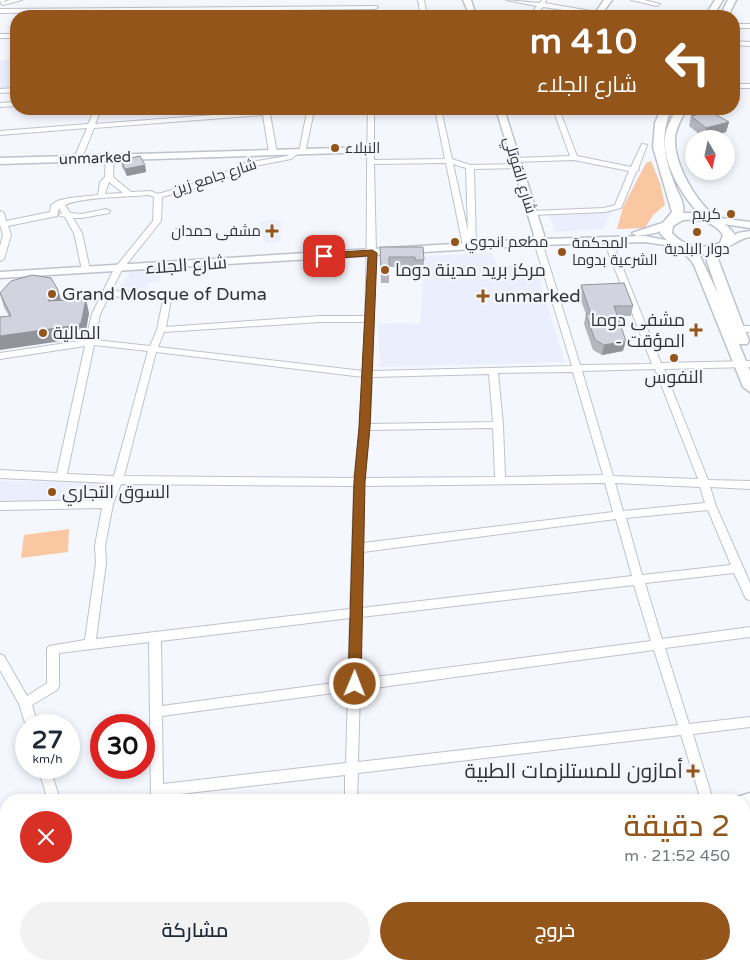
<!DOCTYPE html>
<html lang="ar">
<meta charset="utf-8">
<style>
body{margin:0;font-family:"Varela Round",Cairo,sans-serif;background:#f2f2f3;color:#1f2937;direction:rtl;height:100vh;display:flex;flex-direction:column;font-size:19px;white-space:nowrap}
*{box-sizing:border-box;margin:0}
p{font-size:16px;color:#747a83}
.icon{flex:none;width:28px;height:28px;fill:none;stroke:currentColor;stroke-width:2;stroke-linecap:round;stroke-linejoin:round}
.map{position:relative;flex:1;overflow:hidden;direction:ltr}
.sheet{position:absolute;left:0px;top:794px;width:750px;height:176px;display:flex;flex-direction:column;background:#fff;border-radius:20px 20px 0 0;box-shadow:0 2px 8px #0003;direction:rtl}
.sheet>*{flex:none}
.hud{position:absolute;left:10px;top:10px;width:730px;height:105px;border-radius:20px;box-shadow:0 2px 8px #0003;direction:rtl;background:#93551a;color:#fff;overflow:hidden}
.needle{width:32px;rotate:171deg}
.buttons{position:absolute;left:685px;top:130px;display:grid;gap:10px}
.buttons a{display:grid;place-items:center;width:50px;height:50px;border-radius:50%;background:#fff;box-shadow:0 2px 8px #0003;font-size:25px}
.speed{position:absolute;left:15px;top:714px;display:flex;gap:10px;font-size:25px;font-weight:700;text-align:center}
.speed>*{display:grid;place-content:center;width:65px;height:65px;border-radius:50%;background:#fff;box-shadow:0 2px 8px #0003;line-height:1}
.speed small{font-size:12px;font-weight:400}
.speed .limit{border:8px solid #d22;background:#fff;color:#111}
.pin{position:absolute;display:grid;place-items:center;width:42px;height:42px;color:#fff;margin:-21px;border-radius:10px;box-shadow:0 2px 8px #0006}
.me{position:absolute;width:55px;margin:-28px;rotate:1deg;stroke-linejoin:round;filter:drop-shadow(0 0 4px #0008)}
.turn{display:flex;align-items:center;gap:18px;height:105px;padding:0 20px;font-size:22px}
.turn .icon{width:65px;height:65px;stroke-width:2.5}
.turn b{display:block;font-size:35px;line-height:42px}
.round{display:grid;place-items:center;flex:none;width:52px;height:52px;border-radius:26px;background:#f2f2f3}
.head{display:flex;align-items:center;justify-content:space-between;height:85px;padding:0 20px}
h1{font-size:30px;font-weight:600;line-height:38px;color:#93551a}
.primary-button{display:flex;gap:10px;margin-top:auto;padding:10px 20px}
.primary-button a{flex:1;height:58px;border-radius:30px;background:#93551a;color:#fff;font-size:20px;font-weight:600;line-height:58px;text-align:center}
.primary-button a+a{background:#f2f2f3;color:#1f2937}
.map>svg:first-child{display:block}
.built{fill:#ebeefd}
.green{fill:#f9c8a3}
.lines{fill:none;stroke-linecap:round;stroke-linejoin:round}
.minor-casing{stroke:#bfc1cd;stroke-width:2}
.tertiary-casing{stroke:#bfc1cd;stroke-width:3}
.secondary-casing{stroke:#bfc1cd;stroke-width:3}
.primary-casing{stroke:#bfc1cd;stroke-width:3}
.minor{fill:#fff;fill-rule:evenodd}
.tertiary{fill:#fff;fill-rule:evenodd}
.secondary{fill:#fff;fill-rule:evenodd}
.primary{fill:#fff;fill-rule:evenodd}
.wall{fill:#b4b5bf}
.shaded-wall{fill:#92949b}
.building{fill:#d1d3de;stroke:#92949b}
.route{fill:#93551a;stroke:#603711}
.poi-dot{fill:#93551a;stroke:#f5f7fe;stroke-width:2}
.labels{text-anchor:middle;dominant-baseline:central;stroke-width:4.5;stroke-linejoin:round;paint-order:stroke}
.far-poi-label{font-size:15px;fill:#323337;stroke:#f5f7fe;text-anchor:start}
.far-street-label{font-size:15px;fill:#323337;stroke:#f5f7fe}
.street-label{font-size:18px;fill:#323337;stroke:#f5f7fe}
.poi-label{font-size:18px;fill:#323337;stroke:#f5f7fe;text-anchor:start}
.near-poi-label{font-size:21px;fill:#323337;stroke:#f5f7fe;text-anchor:end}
</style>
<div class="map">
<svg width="750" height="969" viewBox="0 0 750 969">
<rect width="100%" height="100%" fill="#f5f7fe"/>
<g class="built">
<path d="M 16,59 L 16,88 L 0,89 L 0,60 Z"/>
<path d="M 613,208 L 603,229 L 555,232 L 548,212 Z"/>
<path d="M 260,221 L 281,221 L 281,241 L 265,243 Z"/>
<path d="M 491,253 L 498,266 L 535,265 L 565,362 L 380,367 L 378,323 L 420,324 L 425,256 Z"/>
<path d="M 162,267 L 159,282 L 148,283 L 145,293 L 116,291 L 132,270 Z"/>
<path d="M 0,481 L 106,483 L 101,503 L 0,501 Z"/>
</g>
<g class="green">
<path d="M 651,161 L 660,183 L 665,205 L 653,215 L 645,228 L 617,229 L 623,207 L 646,163 Z"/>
<path d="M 69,529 L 68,552 L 21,558 L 24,535 Z"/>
<path d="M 7,964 L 337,964 L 337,969 L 5,969 Z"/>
</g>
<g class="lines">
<g class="minor-casing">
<g id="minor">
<path d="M 10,0 L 22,0 L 3,5 L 0,3 Z"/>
<path d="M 418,0 L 424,0 L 427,16 L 421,16 Z"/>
<path d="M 506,0 L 540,3 L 542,0 L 546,0 L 545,3 L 602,13 L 599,15 L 543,7 L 535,16 L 529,16 L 537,6 Z"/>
<path d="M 631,0 L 644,0 L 660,4 L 657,6 Z"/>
<path d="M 377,6 L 378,7 L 375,9 L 0,13 L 0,9 Z"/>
<rect x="734" y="24" width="16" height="4"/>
<rect x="0" y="34" width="16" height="4"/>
<path d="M 734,41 L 750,42 L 750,46 L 734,45 Z"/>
<rect x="734" y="84" width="16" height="4"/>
<path d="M 16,88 L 16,92 L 0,93 L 0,89 Z"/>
<path d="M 16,102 L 16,106 L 0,107 L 0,103 Z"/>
<path d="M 95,109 L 101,109 L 95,124 L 291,109 L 317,109 L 314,111 L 305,153 L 300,152 L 291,159 L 250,167 L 221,181 L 162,197 L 161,221 L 122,270 L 111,291 L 155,293 L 170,297 L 171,299 L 166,327 L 320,316 L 365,316 C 368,247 366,178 368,109 L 374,109 L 374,160 L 445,159 L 435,109 L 441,109 L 452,159 L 470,165 L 518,164 L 522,166 L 518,168 L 474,169 L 476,246 L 475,248 L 467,248 L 463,246 L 446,163 L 374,164 L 376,253 L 372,371 L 572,366 L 534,242 L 538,240 L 542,242 L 580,365 L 652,364 L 604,241 L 608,239 L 612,241 L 661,363 L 750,361 L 750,367 L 664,369 L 708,480 L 750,481 L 750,489 L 710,487 L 716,506 L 750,583 L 750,600 L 746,599 L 734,573 L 645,583 L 662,639 L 750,627 L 750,637 L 665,648 L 689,724 L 750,717 L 750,727 L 693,734 L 713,800 L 701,800 L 681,735 L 358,773 L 357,800 L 345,800 L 345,775 L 163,796 L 163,800 L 151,800 L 149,642 L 59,653 L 59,686 L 57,690 L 32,705 L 38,725 L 26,726 L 19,704 L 0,670 L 0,654 L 4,656 L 27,696 L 47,683 L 47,649 L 49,646 L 85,640 L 96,563 L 95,546 L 102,508 L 0,510 L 0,502 L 104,500 L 112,483 L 0,478 L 0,470 L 57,473 L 85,346 L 0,359 L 0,353 L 86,340 L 92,314 L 114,269 L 153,221 L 154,197 L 149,195 C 129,197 81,197 65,205 L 70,213 L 82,214 L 106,209 L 110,211 L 109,213 L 82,218 L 73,218 L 82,233 L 90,270 L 86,272 L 82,270 L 74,233 L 65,217 L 58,215 L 62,213 L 59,208 L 57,216 L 8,226 L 11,235 L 4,259 L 0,261 L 0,246 L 3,235 L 0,225 L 0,211 L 4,213 L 6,221 L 50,212 L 51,205 L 57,201 L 69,198 L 98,195 L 100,182 L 105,177 L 106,157 L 110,155 L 114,157 L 113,177 L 131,192 L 150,191 L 158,194 L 215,177 L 245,163 L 287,156 L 294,151 L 299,152 L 307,112 L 270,114 L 277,153 L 273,155 L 269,153 L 263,115 L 94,128 L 82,158 L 78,160 L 74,158 L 87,128 L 0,135 L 0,131 L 88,124 ZM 453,164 L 466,168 L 468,231 ZM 109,182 L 123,193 L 105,194 ZM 109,296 L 163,300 L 157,330 L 150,346 L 95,340 L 100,314 ZM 320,322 L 365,322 L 363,371 L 158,347 L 164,332 ZM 94,345 L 148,351 L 114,476 L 67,474 ZM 156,352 L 363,377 L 360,427 L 354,478 L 124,476 ZM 655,369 L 698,479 L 613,476 L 582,371 ZM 573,372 L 603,475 L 505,477 L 503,425 L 498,373 ZM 489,374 L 493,422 L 370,424 L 372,377 ZM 493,428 L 495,477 L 364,478 L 369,430 ZM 605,483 L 613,512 L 363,543 L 364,486 ZM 615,483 L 700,487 L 705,503 L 623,511 ZM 121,484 L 354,486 L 350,609 L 96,639 L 106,563 L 105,546 L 113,504 ZM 708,510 L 731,565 L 642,575 L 626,518 ZM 616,519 L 632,576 L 361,608 L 363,552 ZM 634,585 L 651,641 L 360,679 L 361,617 ZM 350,618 L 348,681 L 162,706 L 161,641 ZM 654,650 L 678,725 L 358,762 L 360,690 ZM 348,691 L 346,763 L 163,784 L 162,716 Z"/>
<path d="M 553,109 L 559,109 L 577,156 L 631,167 L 642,144 L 647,145 L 638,169 L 639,170 L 636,172 L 621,208 L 605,212 L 532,215 L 528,213 L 532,211 L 604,208 L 615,205 L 629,171 L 574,160 L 512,162 L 511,160 L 515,158 L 570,156 Z"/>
<path d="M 737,326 L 750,326 L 750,332 L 734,331 L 733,329 Z"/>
<path d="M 38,768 L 50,768 L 60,800 L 48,800 Z"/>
<path d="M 744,881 L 750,885 L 750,905 L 744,901 Z"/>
<path d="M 6,943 L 6,964 L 9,964 L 7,969 L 0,969 L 0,947 L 1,945 Z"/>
</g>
</g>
<g class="tertiary-casing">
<g id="tertiary">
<path d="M 463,0 L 471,0 L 476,16 L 470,16 Z"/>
<path d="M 604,0 L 612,0 L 600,16 L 593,16 Z"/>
<path d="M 496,109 L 504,109 L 544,235 L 543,239 L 645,236 L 685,244 L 685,248 L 645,242 L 538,245 L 0,278 L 0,272 L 534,239 L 534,235 Z"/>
<path d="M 370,147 L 373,148 L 373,152 L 0,164 L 0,158 Z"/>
<path d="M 713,217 L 750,222 L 750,228 L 710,222 L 708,220 Z"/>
<path d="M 668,221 L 673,224 C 663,233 650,234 637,236 L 632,233 Z"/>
<path d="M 750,231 L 750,237 C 740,238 734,245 725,248 L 720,245 L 738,233 Z"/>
<path d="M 342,964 L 360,964 L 359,969 L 341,969 Z"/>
</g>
</g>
<g class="secondary-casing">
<g id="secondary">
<path d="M 715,0 L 723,0 L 713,16 L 705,16 Z"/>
<path d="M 728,0 L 736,0 L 728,16 L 720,16 Z"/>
<path d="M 661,109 L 671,109 C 659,138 665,160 676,188 C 680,196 685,205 683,213 L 698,213 C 682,194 663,165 665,138 C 666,128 672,118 676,109 L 686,109 C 682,118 676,128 675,138 C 674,162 691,192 707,209 C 716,219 727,223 735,235 L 729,247 L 718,259 L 749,341 L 747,344 L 739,344 L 750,371 L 750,392 L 743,387 L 694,265 C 686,251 670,246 660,233 L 662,224 L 672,212 L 653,147 L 655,123 ZM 683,220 C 699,219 713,221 723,235 L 720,243 C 703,250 684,247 672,233 L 673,226 ZM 699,254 L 710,254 L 706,258 L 718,294 Z"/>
<path d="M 750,793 L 750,829 L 744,830 L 744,800 L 736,800 L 737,797 Z"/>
<path d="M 0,832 L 6,833 L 6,852 L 0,852 Z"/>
<path d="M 0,855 L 6,856 L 6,876 L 0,875 Z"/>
</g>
</g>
<g class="primary-casing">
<path id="primary" d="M 0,0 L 6,0 L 1,3 Z"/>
</g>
<use href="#minor" class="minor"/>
<use href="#tertiary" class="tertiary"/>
<use href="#secondary" class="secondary"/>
<use href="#primary" class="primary"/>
</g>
<g class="wall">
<path d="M 691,116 L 729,122 L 726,132 L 704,138 L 689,126 Z"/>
<path d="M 121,160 L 145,165 L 146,172 L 127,176 L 122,167 Z"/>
<path d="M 380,247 L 423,247 L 424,260 L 424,270 L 415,270 L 415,267 L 389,267 L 389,283 L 381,283 Z"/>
<path d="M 581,285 L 633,306 L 631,316 L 617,316 L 623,351 L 602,355 L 593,350 L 584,324 L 586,314 L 579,295 Z"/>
<path d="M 58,290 L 61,300 L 89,313 L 85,336 L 82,338 L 9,316 L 4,307 L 0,294 Z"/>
</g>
<g class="shaded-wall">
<path d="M 729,122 L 726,132 L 704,138 L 706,128 Z"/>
<path d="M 145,165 L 146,172 L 127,176 L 125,169 Z"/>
<path d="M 58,290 L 62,303 L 48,301 Z"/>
<path d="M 86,299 L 89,313 L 85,336 L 82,338 L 0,350 L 0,336 Z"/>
<path d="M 626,341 L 623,351 L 602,355 L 604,345 Z"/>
</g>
<g class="building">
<path d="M 711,112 L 729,122 L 706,128 L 691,116 Z"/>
<path d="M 140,156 L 145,165 L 125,169 L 121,160 Z"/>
<path d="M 380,247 L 423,247 L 424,260 L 415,260 L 415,257 L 389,257 L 389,273 L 381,273 Z"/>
<path d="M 32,275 L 51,278 L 58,290 L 48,301 L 86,299 L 81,323 L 78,325 L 0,336 L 0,317 L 11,316 L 0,293 L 11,281 Z"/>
<path d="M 624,283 L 633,306 L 614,306 L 626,341 L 604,345 L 595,340 L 586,314 L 591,314 L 581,285 Z"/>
</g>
<path class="route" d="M 372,250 L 377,253 L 370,427 L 365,482 L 361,684 L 359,688 L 350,688 L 348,684 L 354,482 L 359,427 L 368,256 L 324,259 L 319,256 L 324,253 Z"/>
<g class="poi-dot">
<circle cx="335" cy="148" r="5"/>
<circle cx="731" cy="214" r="5"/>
<path d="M269.5 223.5h5v5h5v5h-5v5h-5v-5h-5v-5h5z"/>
<circle cx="697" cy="232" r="5"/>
<circle cx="455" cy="242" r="5"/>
<circle cx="562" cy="252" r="5"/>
<circle cx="385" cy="270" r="5"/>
<circle cx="52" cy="294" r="5"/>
<path d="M480.5 288.5h5v5h5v5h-5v5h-5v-5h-5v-5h5z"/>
<path d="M693.5 322.5h5v5h5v5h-5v5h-5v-5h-5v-5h5z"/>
<circle cx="43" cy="333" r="5"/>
<circle cx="674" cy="358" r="5"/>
<circle cx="52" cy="492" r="5"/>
<path d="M690.5 763.5h5v5h5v5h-5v5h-5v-5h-5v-5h5z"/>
</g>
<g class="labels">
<g class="far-poi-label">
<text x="345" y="148">النبلاء</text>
<text x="721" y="214" text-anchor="end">كريم</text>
<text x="261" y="231" text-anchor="end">مشفى حمدان</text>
<text x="465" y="242">مطعم انجوي</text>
<text x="572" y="243">المحكمة<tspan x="572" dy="17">الشرعية بدوما</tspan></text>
<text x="697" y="249" text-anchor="middle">دوار البلدية</text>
</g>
<g class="far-street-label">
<text transform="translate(95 158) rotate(-2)">unmarked</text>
<text transform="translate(520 175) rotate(73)">شارع القوتلي</text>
<text transform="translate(214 177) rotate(-18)">شارع جامع زين</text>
</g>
<g class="street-label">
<text transform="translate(186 265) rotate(-4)">شارع الجلاء</text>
</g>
<g class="poi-label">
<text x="395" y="270">مركز بريد مدينة دوما</text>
<text x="62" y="294">Grand Mosque of Duma</text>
<text x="494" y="296">unmarked</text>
<text x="685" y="320" text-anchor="end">مشفى دوما<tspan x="685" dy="21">- المؤقت</tspan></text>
<text x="53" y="333">المالية</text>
<text x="674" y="377" text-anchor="middle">النفوس</text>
<text x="62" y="492">السوق التجاري</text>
</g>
<g class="near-poi-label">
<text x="683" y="771">أمازون للمستلزمات الطبية</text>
</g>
</g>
</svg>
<div class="buttons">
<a><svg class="needle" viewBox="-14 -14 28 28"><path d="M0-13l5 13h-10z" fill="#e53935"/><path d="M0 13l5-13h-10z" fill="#747a83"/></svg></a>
</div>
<div class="speed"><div>27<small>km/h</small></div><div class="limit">30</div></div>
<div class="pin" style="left:324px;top:256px;background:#d93025"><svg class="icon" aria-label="arrive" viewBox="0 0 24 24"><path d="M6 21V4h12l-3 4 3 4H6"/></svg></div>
<svg class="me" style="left:355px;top:684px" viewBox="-20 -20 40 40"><circle r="17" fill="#93551a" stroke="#fff" stroke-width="3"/><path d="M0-11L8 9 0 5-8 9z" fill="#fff"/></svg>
<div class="hud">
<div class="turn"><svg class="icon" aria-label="left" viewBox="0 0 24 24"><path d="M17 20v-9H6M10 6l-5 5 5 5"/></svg><div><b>410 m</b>شارع الجلاء</div></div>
</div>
<section class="sheet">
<div class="head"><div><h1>2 دقيقة</h1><p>450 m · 21:52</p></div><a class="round" style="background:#d93025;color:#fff"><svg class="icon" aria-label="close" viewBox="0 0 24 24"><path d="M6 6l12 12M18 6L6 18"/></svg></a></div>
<div class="primary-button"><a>خروج</a><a>مشاركة</a></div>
</section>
</div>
